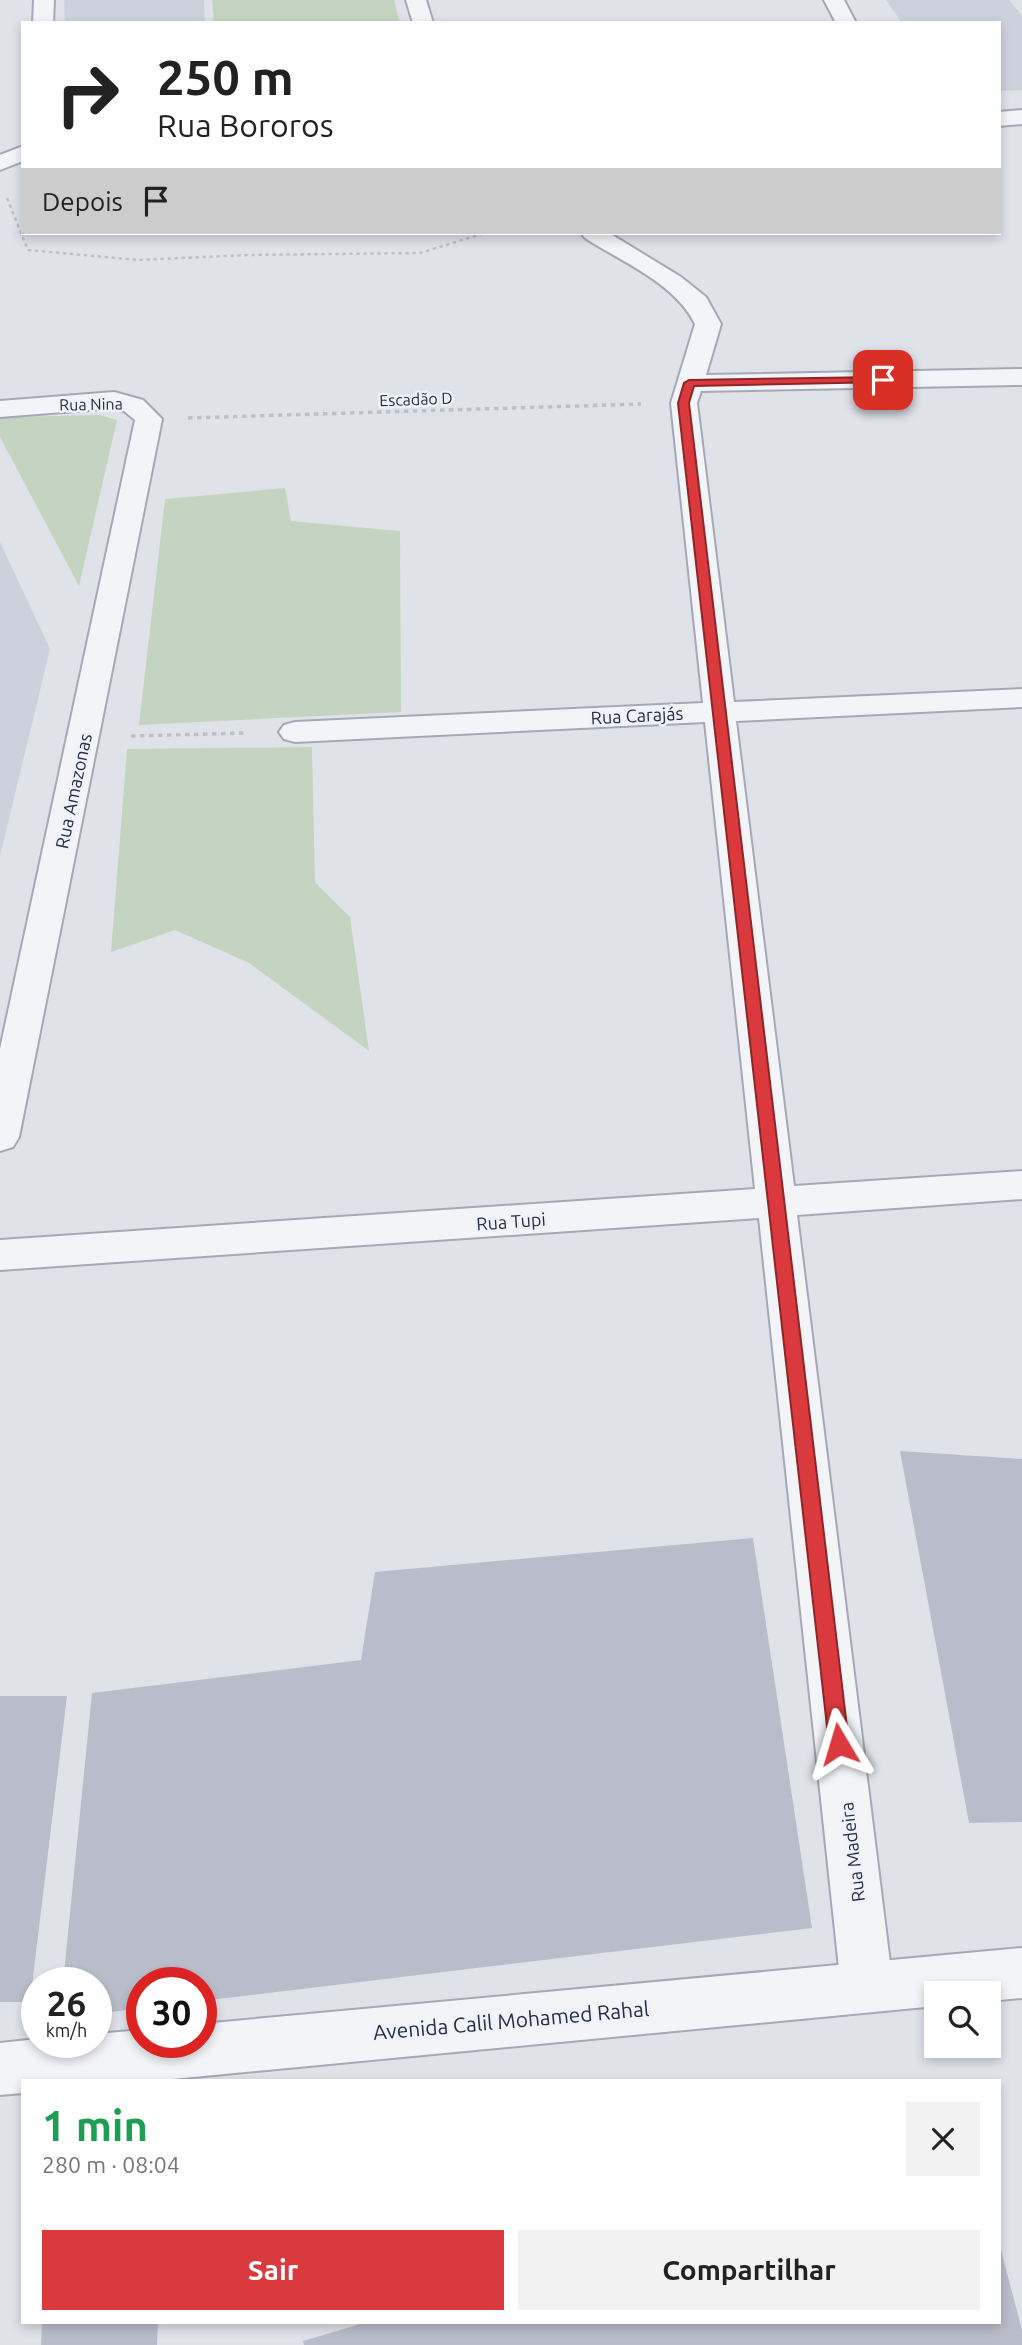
<!DOCTYPE html>
<html lang="pt">
<meta charset="utf-8">
<style>
body{margin:0;font-family:Ubuntu,sans-serif;background:#f2f2f2;color:#222;height:100vh;display:flex;flex-direction:column;font-size:26px;white-space:nowrap}
*{box-sizing:border-box;margin:0}
p{font-size:23px;color:#767676}
.icon{flex:none;width:38px;height:38px;fill:none;stroke:currentColor;stroke-width:2;stroke-linecap:round;stroke-linejoin:round}
.map{position:relative;flex:1;overflow:hidden}
.sheet{position:absolute;left:21px;top:2079px;width:980px;height:245px;display:flex;flex-direction:column;background:#fff;border-radius:0px;box-shadow:0 4px 10px #0003}
.sheet>*{flex:none}
.guide{position:absolute;left:21px;top:21px;width:980px;height:214px;border-radius:0px;box-shadow:0 4px 10px #0003;background:#fff;color:#222;overflow:hidden}
.tools{position:absolute;left:924px;top:1981px;display:grid;gap:14px}
.tools a{display:grid;place-items:center;width:77px;height:77px;border-radius:0px;background:#fff;box-shadow:0 4px 10px #0003;font-size:35px}
.speed{position:absolute;left:21px;top:1967px;display:flex;gap:14px;font-size:35px;font-weight:700;text-align:center}
.speed>*{display:grid;place-content:center;width:91px;height:91px;border-radius:50%;background:#fff;box-shadow:0 4px 10px #0003;line-height:1}
.speed small{font-size:18px;font-weight:400}
.speed .limit{border:10px solid #d22;background:#fff;color:#111}
.pin{position:absolute;display:grid;place-items:center;width:60px;height:60px;color:#fff;margin:-30px;border-radius:14px;box-shadow:0 4px 10px #0006}
.me{position:absolute;width:77px;margin:-38px;rotate:353deg;stroke-linejoin:round;filter:drop-shadow(0 0 5px #0008)}
.turn{display:flex;align-items:center;gap:24px;height:147px;padding:0 21px;font-size:32px}
.turn .icon{width:91px;height:91px;stroke-width:2.5}
.turn b{display:block;font-size:49px;line-height:60px}
.then{display:flex;align-items:center;height:66px;padding:0 21px;background:#0003;gap:14px;font-size:26px}
.round{display:grid;place-items:center;flex:none;width:74px;height:74px;border-radius:0px;background:#f2f2f2}
.head{display:flex;align-items:center;justify-content:space-between;height:119px;padding:0 21px}
h1{font-size:42px;font-weight:700;line-height:52px;color:#1e9e55}
.cta{display:flex;gap:14px;margin-top:auto;padding:14px 21px}
.cta a{flex:1;height:80px;border-radius:0px;background:#da3a3d;color:#fff;font-size:28px;font-weight:700;line-height:80px;text-align:center}
.cta a+a{background:#f2f2f2;color:#222}
.map>svg:first-child{display:block}
.built{fill:#cdd1dc}
.green{fill:#c3d5c0}
.building{fill:#b9bdca}
.lines{fill:none;stroke-linecap:round;stroke-linejoin:round}
.minor-casing{stroke:#a5a8b5;stroke-width:4}
.tertiary-casing{stroke:#a5a8b5;stroke-width:4}
.path-far1{stroke:#bec0c9;stroke-width:2.5;stroke-dasharray:3.5 3.5;stroke-linecap:butt}
.path{stroke:#bec0c9;stroke-width:3.5;stroke-dasharray:4.5 4.5;stroke-linecap:butt}
.minor{fill:#f3f4f8;fill-rule:evenodd}
.tertiary{fill:#f3f4f8;fill-rule:evenodd}
.route{fill:#da3a3d;stroke:#8e2628;stroke-width:2}
.labels{text-anchor:middle;dominant-baseline:central;stroke-width:5;stroke-linejoin:round;paint-order:stroke}
.far-street-label{font-size:16px;fill:#272d43;stroke:#eff2f7}
.street-label{font-size:18px;fill:#272d43;stroke:#eff2f7}
.near-street-label{font-size:21px;fill:#272d43;stroke:#eff2f7}
</style>
<div class="map">
<svg width="1022" height="2345" viewBox="0 0 1022 2345">
<rect width="100%" height="100%" fill="#e0e2ea"/>
<g class="built">
<path d="M 64,0 L 204,0 L 205,23 L 65,23 Z"/>
<path d="M 886,0 L 1009,0 L 1022,16 L 1022,90 L 999,91 L 999,23 L 902,23 Z"/>
<path d="M 0,542 L 50,649 L 0,856 Z"/>
</g>
<g class="green">
<path d="M 212,0 L 394,0 L 400,23 L 214,23 Z"/>
<path d="M 100,415 L 117,420 L 79,586 L 0,437 L 0,417 Z"/>
<path d="M 285,488 L 291,521 L 400,531 L 401,712 L 139,725 L 165,499 Z"/>
<path d="M 312,747 L 315,882 L 350,917 L 369,1051 L 249,963 L 175,930 L 111,952 L 127,749 Z"/>
</g>
<g class="building">
<path d="M 900,1451 L 1022,1459 L 1022,1822 L 969,1823 Z"/>
<path d="M 753,1538 L 812,1928 L 201,2001 L 201,1983 L 142,1983 L 142,2008 L 96,2014 L 96,1983 L 63,1983 L 92,1693 L 361,1660 L 375,1572 Z"/>
<path d="M 0,1696 L 67,1696 L 30,2002 L 0,2002 Z"/>
<path d="M 1000,2246 L 1022,2330 L 1022,2345 L 304,2345 L 303,2341 L 367,2322 L 999,2322 Z"/>
<path d="M 42,2322 L 158,2322 L 157,2345 L 41,2345 Z"/>
</g>
<g class="lines">
<g class="minor-casing">
<g id="minor">
<path d="M 34,0 L 54,0 L 53,23 L 33,23 Z"/>
<path d="M 406,0 L 426,0 L 433,23 L 413,23 Z"/>
<path d="M 824,0 L 844,0 L 856,23 L 836,23 Z"/>
<path d="M 1022,110 L 1022,124 L 999,126 L 999,112 Z"/>
<path d="M 23,146 L 23,161 L 0,170 L 0,155 Z"/>
<path d="M 581,233 L 609,233 L 681,277 L 706,297 L 721,324 L 706,375 L 1022,369 L 1022,385 L 701,391 L 697,403 L 734,702 L 1022,689 L 1022,707 L 736,721 L 794,1186 L 1022,1171 L 1022,1199 L 797,1215 L 893,1987 L 885,2005 L 867,2012 L 849,2005 L 841,1987 L 759,1218 L 0,1270 L 0,1240 L 755,1189 L 705,722 L 295,742 L 284,739 L 279,732 L 284,725 L 295,722 L 703,703 L 671,403 L 695,324 C 675,283 622,262 585,238 Z"/>
<path d="M 114,392 L 143,400 L 162,419 L 19,1137 L 13,1147 L 0,1151 L 0,1049 L 135,420 L 124,411 L 114,408 L 0,417 L 0,401 Z"/>
</g>
</g>
<g class="tertiary-casing">
<path id="tertiary" d="M 1022,1948 L 1022,1998 L 989,2001 L 989,1993 L 936,1993 L 936,2006 L 152,2081 L 23,2081 L 23,2093 L 0,2095 L 0,2043 L 37,2039 L 37,2042 L 96,2042 L 96,2034 L 142,2030 L 142,2042 L 201,2042 L 201,2024 Z"/>
</g>
<path class="path-far1" d="M 7,198 L 28,250 L 138,260 L 248,255 L 420,253 L 485,233"/>
<g class="path">
<path d="M 188,418 L 641,404"/>
<path d="M 131,736 L 248,733"/>
</g>
<use href="#minor" class="minor"/>
<use href="#tertiary" class="tertiary"/>
</g>
<path class="route" d="M 883,377 L 889,380 L 887,382 L 694,386 L 689,403 L 849,1744 L 846,1750 L 839,1753 L 832,1750 L 829,1744 L 678,403 L 684,383 L 689,380 Z"/>
<g class="labels">
<g class="far-street-label">
<text transform="translate(416 399) rotate(-2)">Escadão D</text>
<text transform="translate(91 404) rotate(-1)">Rua Nina</text>
</g>
<g class="street-label">
<text transform="translate(637 715) rotate(-3)">Rua Carajás</text>
<text transform="translate(73 791) rotate(-78)">Rua Amazonas</text>
<text transform="translate(511 1221) rotate(-4)">Rua Tupi</text>
<text transform="translate(852 1852) rotate(-97)">Rua Madeira</text>
</g>
<g class="near-street-label">
<text transform="translate(511 2020) rotate(-5)">Avenida Calil Mohamed Rahal</text>
</g>
</g>
</svg>
<div class="tools">
<a><svg class="icon" aria-label="search" viewBox="0 0 24 24"><circle cx="10" cy="10" r="6"/><path d="M15 15l6 6"/></svg></a>
</div>
<div class="speed"><div>26<small>km/h</small></div><div class="limit">30</div></div>
<div class="pin" style="left:883px;top:380px;background:#d93025"><svg class="icon" aria-label="arrive" viewBox="0 0 24 24"><path d="M6 21V4h12l-3 4 3 4H6"/></svg></div>
<svg class="me" style="left:839px;top:1744px" viewBox="-20 -20 40 40"><path d="M0-17L14 15 0 8-14 15z" fill="#da3a3d" stroke="#fff" stroke-width="4"/></svg>
<div class="guide">
<div class="turn"><svg class="icon" aria-label="right" viewBox="0 0 24 24"><path d="M7 20v-9h11M14 6l5 5-5 5"/></svg><div><b>250 m</b>Rua Bororos</div></div>
<div class="then">Depois<svg class="icon" aria-label="arrive" viewBox="0 0 24 24"><path d="M6 21V4h12l-3 4 3 4H6"/></svg></div>
</div>
<section class="sheet">
<div class="head"><div><h1>1 min</h1><p>280 m · 08:04</p></div><a class="round"><svg class="icon" aria-label="close" viewBox="0 0 24 24"><path d="M6 6l12 12M18 6L6 18"/></svg></a></div>
<div class="cta"><a>Sair</a><a>Compartilhar</a></div>
</section>
</div>
